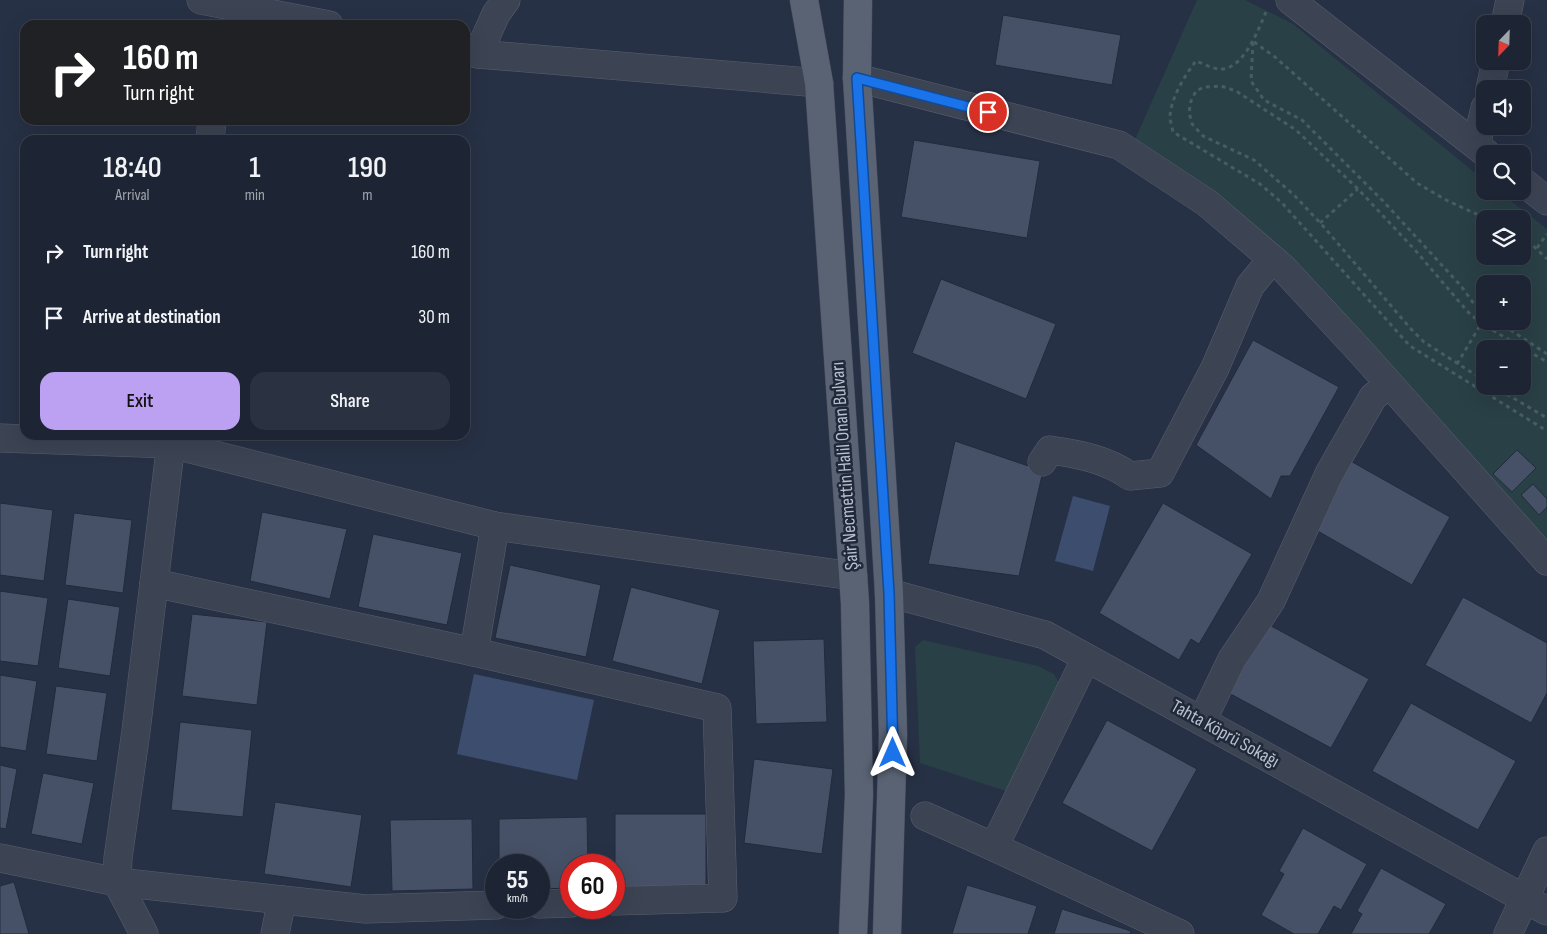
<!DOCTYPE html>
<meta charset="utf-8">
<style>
body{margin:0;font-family:"Sofia Sans Condensed",sans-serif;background:#2a3140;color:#f1f3f6;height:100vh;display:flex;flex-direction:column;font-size:19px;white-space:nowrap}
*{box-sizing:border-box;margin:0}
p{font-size:16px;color:#a0a5ac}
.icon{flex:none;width:28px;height:28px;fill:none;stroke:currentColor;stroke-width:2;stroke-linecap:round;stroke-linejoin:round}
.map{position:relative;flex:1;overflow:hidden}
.details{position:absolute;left:20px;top:135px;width:450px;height:305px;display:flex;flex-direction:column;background:#1d2534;border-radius:15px;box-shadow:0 5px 20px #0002,0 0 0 1px #3b424f}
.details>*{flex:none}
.banner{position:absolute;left:20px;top:20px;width:450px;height:105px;border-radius:15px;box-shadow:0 5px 20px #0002,0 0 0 1px #3b424f;background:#202124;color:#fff;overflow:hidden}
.needle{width:32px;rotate:203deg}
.controls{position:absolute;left:1476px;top:15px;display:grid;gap:10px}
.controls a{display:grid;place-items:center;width:55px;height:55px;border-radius:10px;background:#1d2534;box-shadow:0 5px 20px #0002,0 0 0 1px #3b424f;font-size:25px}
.speed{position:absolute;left:485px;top:854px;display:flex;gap:10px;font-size:25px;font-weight:700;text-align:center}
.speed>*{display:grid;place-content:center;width:65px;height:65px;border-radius:50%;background:#1d2534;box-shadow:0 5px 20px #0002,0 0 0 1px #3b424f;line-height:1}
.speed small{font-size:12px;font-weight:400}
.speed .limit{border:8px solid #d22;background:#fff;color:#111}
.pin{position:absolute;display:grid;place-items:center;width:42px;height:42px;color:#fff;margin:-21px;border:2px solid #fff;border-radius:50%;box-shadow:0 1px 5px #0007}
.me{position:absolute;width:55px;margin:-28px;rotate:0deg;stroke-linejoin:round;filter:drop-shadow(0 0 4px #0008)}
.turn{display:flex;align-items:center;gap:18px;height:105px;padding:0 20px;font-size:22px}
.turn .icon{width:65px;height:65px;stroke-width:2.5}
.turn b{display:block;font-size:35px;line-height:42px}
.eta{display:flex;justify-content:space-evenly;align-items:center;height:85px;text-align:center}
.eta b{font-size:30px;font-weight:600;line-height:35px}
.button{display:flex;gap:10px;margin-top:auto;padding:10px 20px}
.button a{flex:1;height:58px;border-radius:15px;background:#bca0f2;color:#111;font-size:20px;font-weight:600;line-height:58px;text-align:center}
.button a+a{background:#2a3140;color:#f1f3f6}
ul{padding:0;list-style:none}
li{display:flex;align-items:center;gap:15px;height:65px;padding:0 20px}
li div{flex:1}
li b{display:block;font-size:19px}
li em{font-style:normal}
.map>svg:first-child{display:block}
.green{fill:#294046;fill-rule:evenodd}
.water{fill:#3d4d6e}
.building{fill:#465167;stroke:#222b3c}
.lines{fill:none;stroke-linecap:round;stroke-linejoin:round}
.minor-casing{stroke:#575f6f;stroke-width:29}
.major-casing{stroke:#454d5e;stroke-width:29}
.path{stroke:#485d62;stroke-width:3;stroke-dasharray:4 4;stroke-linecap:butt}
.minor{stroke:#3c4454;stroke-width:28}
.major{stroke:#5a6374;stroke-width:28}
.route-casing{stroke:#114b97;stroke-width:12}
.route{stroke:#1a73e8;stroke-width:9}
.labels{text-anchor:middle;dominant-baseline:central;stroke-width:5;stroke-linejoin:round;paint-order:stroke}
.street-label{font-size:19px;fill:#b9bfce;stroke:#20293a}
</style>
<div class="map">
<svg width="1547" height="934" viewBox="0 0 1547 934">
<rect width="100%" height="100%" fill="#273145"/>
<g class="green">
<path d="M 1197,0 L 1245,0 L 1293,24 L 1485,181 L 1485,191 L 1498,191 L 1547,229 L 1547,547 L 1437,427 L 1133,144 ZM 1485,219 L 1522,219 L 1522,256 L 1485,256 ZM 1485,284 L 1522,284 L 1522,321 L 1485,321 ZM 1485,349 L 1522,349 L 1522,386 L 1485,386 Z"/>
<path d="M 923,640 L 1038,666 L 1054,674 L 1061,686 L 1009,792 L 920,763 L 915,647 Z"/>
</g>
<g class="water">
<path d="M 1073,496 L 1110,506 L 1093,571 L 1055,561 Z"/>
<path d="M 474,674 L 594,700 L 577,780 L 457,754 Z"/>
</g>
<g class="building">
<path d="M 1003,15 L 1121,35 L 1112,85 L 995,65 Z"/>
<path d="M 914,140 L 1040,161 L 1027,238 L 901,217 Z"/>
<path d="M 941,279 L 1056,324 L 1026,399 L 912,353 Z"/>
<path d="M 1253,340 L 1339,387 L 1290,476 L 1281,476 L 1271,499 L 1196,445 Z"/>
<path d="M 955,441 L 1043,471 L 1019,576 L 928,564 Z"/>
<path d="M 1517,450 L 1536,468 L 1512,492 L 1493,474 Z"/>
<path d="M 1347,459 L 1450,517 L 1412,585 L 1309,526 Z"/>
<path d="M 1533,484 L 1547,499 L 1547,507 L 1539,515 L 1521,495 Z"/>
<path d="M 0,503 L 53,510 L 44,581 L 0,575 Z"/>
<path d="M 1163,503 L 1252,554 L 1199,644 L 1191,639 L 1179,660 L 1099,613 Z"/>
<path d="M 262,512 L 347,529 L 330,599 L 250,581 Z"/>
<path d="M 74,513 L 132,520 L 123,593 L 65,585 Z"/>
<path d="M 373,534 L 462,553 L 447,625 L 358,607 Z"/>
<path d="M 510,565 L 601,585 L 586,657 L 495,638 Z"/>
<path d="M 631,587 L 720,610 L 702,684 L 612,661 Z"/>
<path d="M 0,591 L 48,598 L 38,666 L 0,661 Z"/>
<path d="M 1463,597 L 1547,643 L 1547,693 L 1531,723 L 1425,665 Z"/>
<path d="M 68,599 L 120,607 L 110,676 L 58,668 Z"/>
<path d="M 192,614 L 267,622 L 257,705 L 182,696 Z"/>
<path d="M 1262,621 L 1369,679 L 1331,748 L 1225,691 Z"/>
<path d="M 824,639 L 827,722 L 756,724 L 753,641 Z"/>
<path d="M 0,675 L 37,681 L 26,751 L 0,747 Z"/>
<path d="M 56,686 L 107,693 L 97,761 L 46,754 Z"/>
<path d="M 1411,703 L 1516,761 L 1478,830 L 1372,771 Z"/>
<path d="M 1107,720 L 1197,769 L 1152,851 L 1062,803 Z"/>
<path d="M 180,722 L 252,730 L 243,817 L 171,810 Z"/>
<path d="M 754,759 L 833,769 L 822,854 L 744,843 Z"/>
<path d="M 0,765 L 17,769 L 6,829 L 0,828 Z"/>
<path d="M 43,773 L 94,783 L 82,844 L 31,834 Z"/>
<path d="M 275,802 L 362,815 L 351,887 L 264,874 Z"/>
<rect x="615" y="814" width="91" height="74"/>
<path d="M 587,817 L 588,865 L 571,865 L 571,888 L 539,889 L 539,865 L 499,865 L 499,819 Z"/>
<path d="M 472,819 L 473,889 L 392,891 L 390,820 Z"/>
<path d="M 1303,828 L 1367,864 L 1341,910 L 1334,906 L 1318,934 L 1294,934 L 1261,915 L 1284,874 L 1279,871 Z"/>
<path d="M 1381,868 L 1446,904 L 1429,934 L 1351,934 L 1362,914 L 1357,911 Z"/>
<path d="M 14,882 L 29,934 L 0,934 L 0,886 Z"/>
<path d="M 967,885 L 1037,906 L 1028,934 L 952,934 Z"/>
<path d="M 1062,909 L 1131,931 L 1130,934 L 1054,934 Z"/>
</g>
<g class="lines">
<g class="minor-casing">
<g id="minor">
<path d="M 201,0 L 329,25"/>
<path d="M 1290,0 L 1487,154"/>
<path d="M 1505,24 L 1510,0"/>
<path d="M 465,52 L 478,54 L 819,83"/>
<path d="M 478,54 L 496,14 L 506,0"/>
<path d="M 857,78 L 1119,145 L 1207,203 L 1283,268 L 1360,351 L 1547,561"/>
<path d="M 1490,89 L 1496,61"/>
<path d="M 210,140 L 212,120"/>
<path d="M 1476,145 L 1485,108"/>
<path d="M 1522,181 L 1547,201"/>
<path d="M 0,438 L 171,444 L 495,526 L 853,576"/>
<path d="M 1042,462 L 1050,450 C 1078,454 1106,459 1130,476 L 1160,473 L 1215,368 L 1250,286 L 1272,259"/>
<path d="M 154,583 L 474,652 L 717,708 L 723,898 L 614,901"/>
<path d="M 889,593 L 1045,635 L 1547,911"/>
<path d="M 474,652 L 495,526"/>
<path d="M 1202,721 L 1232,659 L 1271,601 L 1329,474 L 1342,451 L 1373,397 L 1389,384"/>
<path d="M 925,816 L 994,847 L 1180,934"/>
<path d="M 994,847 L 1086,658"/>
<path d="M 0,858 L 117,882 L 366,909 L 496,905"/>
<path d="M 539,904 L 571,903"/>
<path d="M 144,934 L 117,882 L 118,858 L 136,731 L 172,435"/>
<path d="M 275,934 L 282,900"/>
<path d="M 1508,934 L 1547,851"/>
</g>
</g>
<g class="major-casing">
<g id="major">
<path d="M 804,0 L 819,83 L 855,603 L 859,795 L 853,934"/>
<path d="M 858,0 L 857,78 L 889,593 L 893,734 L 887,934"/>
</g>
</g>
<g class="path">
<path d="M 1266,12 C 1258,30 1243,72 1218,69 C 1211,68 1202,63 1196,61 C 1185,75 1171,98 1170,116 C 1170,121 1172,127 1173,132 L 1260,184 L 1282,203 L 1410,346 L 1547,431"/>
<path d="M 1253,42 L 1251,81 L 1264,100 L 1302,120 L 1384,202 L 1461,286 L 1477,308 L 1485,313"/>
<path d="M 1254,42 L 1275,57 L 1417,183 L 1446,200 L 1487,219"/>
<path d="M 1320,223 L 1358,189"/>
<path d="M 1522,235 L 1547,259"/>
<path d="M 1537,248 L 1547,234"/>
<path d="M 1497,321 L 1547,354"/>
<path d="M 1457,364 L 1481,324"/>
<path d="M 1485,381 L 1424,342 L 1410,328 L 1323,226 L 1294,195 L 1254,160 L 1203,136 L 1192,124 L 1189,112 L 1191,101 L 1196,91 L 1204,87 L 1221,86 L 1236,91 L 1296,130 L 1358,189 L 1415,250 L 1468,312 L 1482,324 L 1547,362"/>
<path d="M 1493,386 L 1547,418"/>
</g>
<use href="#minor" class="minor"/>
<use href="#major" class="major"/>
</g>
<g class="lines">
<g class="route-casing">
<path id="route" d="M 893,753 L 889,593 L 857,78 L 988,112"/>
</g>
<use href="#route" class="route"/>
</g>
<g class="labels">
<g class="street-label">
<text transform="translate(845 466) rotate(-94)">Şair Necmettin Halil Onan Bulvarı</text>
<text transform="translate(1225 734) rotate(29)">Tahta Köprü Sokağı</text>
</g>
</g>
</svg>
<div class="controls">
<a><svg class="needle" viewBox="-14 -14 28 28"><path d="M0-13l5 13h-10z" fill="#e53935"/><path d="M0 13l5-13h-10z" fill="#a0a5ac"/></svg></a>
<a><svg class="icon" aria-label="sound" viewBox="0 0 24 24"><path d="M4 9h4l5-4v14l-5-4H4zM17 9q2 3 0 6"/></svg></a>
<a><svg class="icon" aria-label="search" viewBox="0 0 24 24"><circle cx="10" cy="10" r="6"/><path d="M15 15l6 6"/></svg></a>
<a><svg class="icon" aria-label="layers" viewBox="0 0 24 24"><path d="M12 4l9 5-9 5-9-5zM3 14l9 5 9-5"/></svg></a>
<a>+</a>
<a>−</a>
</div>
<div class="speed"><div>55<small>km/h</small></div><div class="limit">60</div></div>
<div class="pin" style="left:988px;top:112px;background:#d93025"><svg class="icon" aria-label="arrive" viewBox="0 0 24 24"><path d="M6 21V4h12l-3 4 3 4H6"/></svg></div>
<svg class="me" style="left:893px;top:753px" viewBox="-20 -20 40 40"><path d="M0-17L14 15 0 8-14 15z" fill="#1a73e8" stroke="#fff" stroke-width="4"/></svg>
<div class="banner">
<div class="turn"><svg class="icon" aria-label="right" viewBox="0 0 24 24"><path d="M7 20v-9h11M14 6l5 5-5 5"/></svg><div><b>160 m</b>Turn right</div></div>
</div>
<section class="details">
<div class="eta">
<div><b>18:40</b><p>Arrival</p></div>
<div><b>1</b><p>min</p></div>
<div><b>190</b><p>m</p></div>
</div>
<ul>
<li><svg class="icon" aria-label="right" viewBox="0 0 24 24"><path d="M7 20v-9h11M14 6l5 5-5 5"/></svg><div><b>Turn right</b></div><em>160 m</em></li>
<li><svg class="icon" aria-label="arrive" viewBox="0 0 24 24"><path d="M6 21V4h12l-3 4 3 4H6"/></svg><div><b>Arrive at destination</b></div><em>30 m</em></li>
</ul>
<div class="button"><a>Exit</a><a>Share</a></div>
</section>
</div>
